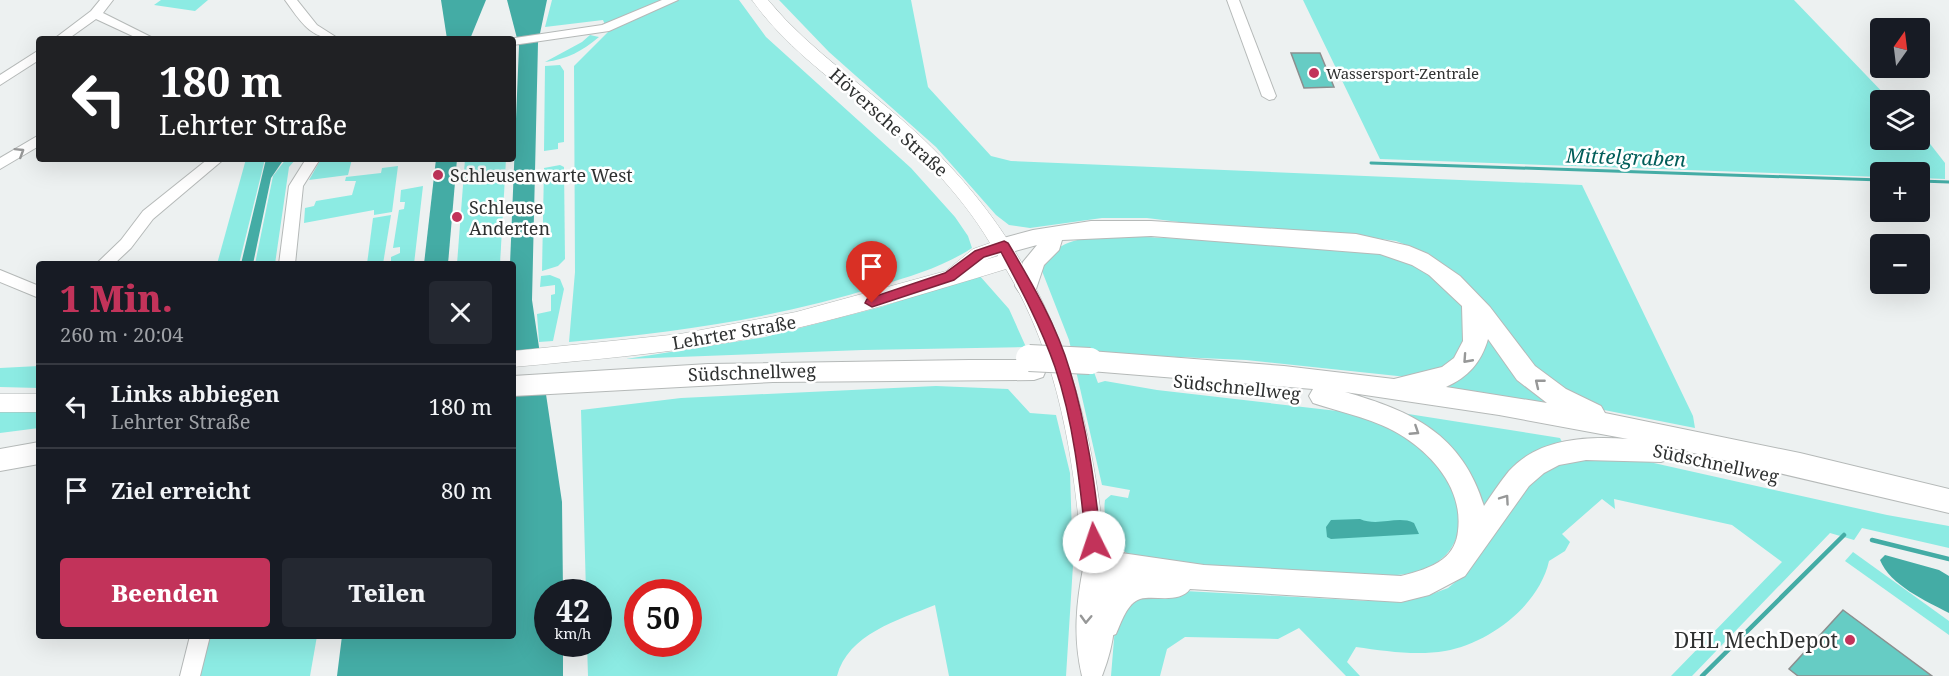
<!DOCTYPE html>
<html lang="de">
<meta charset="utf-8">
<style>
body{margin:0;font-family:"Noto Serif",serif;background:#242831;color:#f1f3f6;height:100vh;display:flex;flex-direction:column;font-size:22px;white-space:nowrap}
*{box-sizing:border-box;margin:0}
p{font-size:20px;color:#9ea1a6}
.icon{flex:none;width:33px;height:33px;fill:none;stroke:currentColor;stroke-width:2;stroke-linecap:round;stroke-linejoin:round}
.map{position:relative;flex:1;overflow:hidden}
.details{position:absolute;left:36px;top:261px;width:480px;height:378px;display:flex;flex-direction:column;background:#171b24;border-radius:6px;box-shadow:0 6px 24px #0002}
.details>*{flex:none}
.banner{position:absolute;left:36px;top:36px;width:480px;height:126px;border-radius:6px;box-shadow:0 6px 24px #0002;background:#202124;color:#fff;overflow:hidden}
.needle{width:39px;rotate:14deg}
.buttons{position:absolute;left:1870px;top:18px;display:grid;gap:12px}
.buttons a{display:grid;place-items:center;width:60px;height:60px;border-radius:6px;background:#171b24;box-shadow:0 6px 24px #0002;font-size:30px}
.speed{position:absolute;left:534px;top:579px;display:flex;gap:12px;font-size:30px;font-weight:700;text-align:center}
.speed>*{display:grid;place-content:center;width:78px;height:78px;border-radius:50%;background:#171b24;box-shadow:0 6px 24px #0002;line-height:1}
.speed small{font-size:15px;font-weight:400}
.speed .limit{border:9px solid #d22;background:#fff;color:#111}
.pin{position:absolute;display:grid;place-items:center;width:51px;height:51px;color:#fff;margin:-62px -26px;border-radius:50% 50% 50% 0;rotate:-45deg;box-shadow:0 0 6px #0007}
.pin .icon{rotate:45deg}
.me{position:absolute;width:66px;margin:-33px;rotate:356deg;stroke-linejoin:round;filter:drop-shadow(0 0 4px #0008)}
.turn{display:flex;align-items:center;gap:21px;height:126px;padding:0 24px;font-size:27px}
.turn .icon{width:78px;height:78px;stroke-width:2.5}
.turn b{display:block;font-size:42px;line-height:51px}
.round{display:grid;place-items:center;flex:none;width:63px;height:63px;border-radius:6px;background:#242831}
.headline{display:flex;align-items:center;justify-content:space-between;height:102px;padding:0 24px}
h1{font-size:36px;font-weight:800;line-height:45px;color:#c2335a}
.cta{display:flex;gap:12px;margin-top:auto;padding:12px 24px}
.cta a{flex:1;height:69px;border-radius:6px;background:#c2335a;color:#fff;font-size:24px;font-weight:800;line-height:69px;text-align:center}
.cta a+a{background:#242831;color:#f1f3f6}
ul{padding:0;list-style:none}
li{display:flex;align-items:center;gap:18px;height:84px;padding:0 24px;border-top:2px solid #363941}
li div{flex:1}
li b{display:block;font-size:22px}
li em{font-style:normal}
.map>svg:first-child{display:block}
.green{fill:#8cebe3;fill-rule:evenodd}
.water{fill:#44aca5}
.pier{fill:#edf1f1}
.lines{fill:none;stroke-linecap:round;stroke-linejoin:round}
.stream-far1{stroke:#44aca5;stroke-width:3}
.stream{stroke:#44aca5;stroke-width:4.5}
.building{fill:#66ccc4;stroke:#8c8f8f;stroke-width:1.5}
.minor-casing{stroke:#b5b9b8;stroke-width:2}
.major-casing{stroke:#b5b9b8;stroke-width:1}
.highway-casing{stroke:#b5b9b8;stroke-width:2}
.minor{fill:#fff;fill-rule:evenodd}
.major{fill:#fff;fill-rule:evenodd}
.highway{fill:#fff;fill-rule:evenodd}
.highway-bridge-casing{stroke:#b5b9b8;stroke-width:28;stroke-linecap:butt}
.highway-bridge{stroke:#fff;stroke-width:26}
.oneway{stroke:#979898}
.route{fill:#c2335a;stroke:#7e213a;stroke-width:1.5}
.poi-dot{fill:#c2335a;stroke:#fff;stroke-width:2}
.labels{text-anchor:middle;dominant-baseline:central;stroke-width:5;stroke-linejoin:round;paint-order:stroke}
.far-poi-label{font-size:15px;fill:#2f3131;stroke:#fff;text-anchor:start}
.street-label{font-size:18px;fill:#2f3131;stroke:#fff}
.poi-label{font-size:18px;fill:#2f3131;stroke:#fff;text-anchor:start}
.water-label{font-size:20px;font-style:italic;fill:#005d59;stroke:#fff}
.near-poi-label{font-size:21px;fill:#2f3131;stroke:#fff;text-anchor:end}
</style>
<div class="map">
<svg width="1949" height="676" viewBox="0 0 1949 676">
<rect width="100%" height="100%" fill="#edf1f1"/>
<g class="green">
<path d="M 161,0 L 208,0 L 195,11 L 154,5 Z"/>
<path d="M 552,0 L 739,0 L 766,37 L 911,168 L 955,217 L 968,236 L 972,248 C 943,267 911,276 879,286 C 778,318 674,333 569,342 L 575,272 L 574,66 L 608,32 L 603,20 L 545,27 Z"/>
<path d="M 779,0 L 911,0 L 928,87 L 991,156 L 1011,161 L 1582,185 L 1693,416 L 1695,428 L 1599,409 L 1548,385 L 1460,276 L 1429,254 L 1396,241 L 1359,236 L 1242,230 L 1147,218 L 1102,218 L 1030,228 L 1009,225 L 996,215 L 936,147 L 829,52 Z"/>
<path d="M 1303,0 L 1794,0 L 1890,100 L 1881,100 L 1881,140 L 1920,140 L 1920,131 L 1945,163 L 1945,179 L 1920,178 L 1920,172 L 1881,172 L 1881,177 L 1380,159 Z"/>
<path d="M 590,35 L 599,37 C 582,51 568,59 545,62 L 582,42 Z"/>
<path d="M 560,65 L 564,71 L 564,142 L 558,143 L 558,149 L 544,151 L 545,66 Z"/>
<path d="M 246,159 L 265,159 L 239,264 L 217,264 Z"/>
<path d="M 286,159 L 296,159 L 289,167 L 275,264 L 255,264 L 273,176 Z"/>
<path d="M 321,159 L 352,159 L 348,175 L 309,180 Z"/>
<path d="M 465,159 L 506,159 L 500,264 L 457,264 Z"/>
<path d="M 560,165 L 564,167 L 565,259 L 558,266 L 542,271 L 544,168 Z"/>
<path d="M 398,166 L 392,212 L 374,215 L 374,210 L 304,223 L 305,208 L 314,206 L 316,201 L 352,195 L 356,181 L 345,181 L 346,177 L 381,173 L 382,168 Z"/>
<path d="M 423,186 L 414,264 L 391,262 L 391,257 L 400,253 L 400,247 L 393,248 L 399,210 L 404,209 L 405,202 L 400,202 L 401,190 Z"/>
<path d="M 391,215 L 383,264 L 367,264 L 373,218 Z"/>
<path d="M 1125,236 L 1367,248 L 1418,264 L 1465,308 L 1467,346 L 1444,369 L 1407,377 L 1246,360 L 1087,353 L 1098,383 L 1105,381 L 1157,390 L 1355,413 L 1430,447 L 1464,509 C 1459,531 1457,549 1436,563 C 1425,570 1411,574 1397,575 C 1362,579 1324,573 1288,571 C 1252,569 1158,570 1130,555 C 1112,545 1102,519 1105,500 L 1111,495 L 1128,498 L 1130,490 L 1102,485 L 1069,340 L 1042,271 C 1056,233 1091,239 1125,236 Z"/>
<path d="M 550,275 L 560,279 L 564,289 L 553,341 L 539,342 L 537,314 L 551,311 L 551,295 L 555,294 L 555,285 L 540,287 L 541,276 Z"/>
<path d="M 979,275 L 1009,309 L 1026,347 L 863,350 L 626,359 L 765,337 L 881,307 Z"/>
<path d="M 1482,331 L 1558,409 L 1448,391 L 1446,381 Z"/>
<path d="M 39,366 L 39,388 L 0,387 L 0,368 Z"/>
<path d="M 936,386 L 1008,389 L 1030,413 L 1056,415 L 1070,473 L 1073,565 L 1066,676 L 949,676 L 935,605 C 898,620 848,634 837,676 L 588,676 L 587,644 L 598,644 L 598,592 L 586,592 L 581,410 L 681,398 ZM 638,592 L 688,592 L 688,644 L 638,644 Z"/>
<path d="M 0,408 L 39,408 L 39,428 L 0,433 Z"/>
<path d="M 1402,413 L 1560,438 L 1563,444 L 1488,515 Z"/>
<path d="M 1627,457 L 1887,515 L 1949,526 L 1949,548 L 1862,528 L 1854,540 L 1830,533 L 1692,676 L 1671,676 L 1782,562 L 1732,525 L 1614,499 L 1615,509 L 1602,499 L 1562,534 L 1570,542 L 1565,551 L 1549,561 C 1539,606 1489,643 1445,651 C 1416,656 1385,651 1356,647 L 1347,662 L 1360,676 L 1346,676 L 1299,628 L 1278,639 L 1185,637 L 1167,649 L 1160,676 L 1111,676 L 1115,627 L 1136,596 L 1185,591 L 1370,601 L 1424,597 L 1448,588 L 1465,574 L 1526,483 L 1554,461 Z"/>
<path d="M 1853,552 L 1949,621 L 1949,635 L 1845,561 Z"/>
<path d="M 207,636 L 317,636 L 310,676 L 196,676 Z"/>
</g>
<g class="water">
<path d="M 441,0 L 486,0 L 470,39 L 447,39 Z"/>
<path d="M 507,0 L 547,0 L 538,43 L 532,300 L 562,502 L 563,592 L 548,592 L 548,644 L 563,644 L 563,676 L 337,676 L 342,636 L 513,636 L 513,264 L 510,264 L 519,46 Z"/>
<path d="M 266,159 L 284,159 L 271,178 L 253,264 L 241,264 Z"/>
<path d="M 436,159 L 457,159 L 448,264 L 424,264 Z"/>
<path d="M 1360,519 C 1378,527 1398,515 1414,523 L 1419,534 L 1331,539 L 1327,537 L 1326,527 L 1331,520 Z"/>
<path d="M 1885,555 L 1939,570 L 1949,576 L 1949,613 C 1926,601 1890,585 1880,560 Z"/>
</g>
<path class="pier" d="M 545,363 L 549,389 L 513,393 L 513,366 Z"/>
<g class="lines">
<g class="stream-far1">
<path d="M 1371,163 L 1881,180"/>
<path d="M 1920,181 L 1949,182"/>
</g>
<g class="stream">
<path d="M 1872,540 L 1949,559"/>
<path d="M 1702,676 L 1844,535"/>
</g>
</g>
<g class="building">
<path d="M 1291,53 L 1320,53 L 1334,87 L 1304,88 Z"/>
<path d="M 1843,610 L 1932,676 L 1798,676 L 1789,669 Z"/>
</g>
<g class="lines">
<g class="minor-casing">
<g id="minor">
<path d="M 100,0 L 113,0 L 103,13 L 155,39 L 139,39 L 96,19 L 68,39 L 54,39 L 91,11 Z"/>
<path d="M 285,0 L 297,0 L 317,25 L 339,39 C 310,39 301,22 285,0 Z"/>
<path d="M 662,0 L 678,0 L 609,31 L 513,45 L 513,39 L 508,39 L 602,25 Z"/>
<path d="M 1227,0 L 1239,0 L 1276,96 L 1274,99 L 1269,100 L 1262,96 Z"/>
<path d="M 39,50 L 39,60 L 0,85 L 0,75 Z"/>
<path d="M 39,135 L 39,146 L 0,169 L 0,158 Z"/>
<path d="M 208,159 L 224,159 L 153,219 L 131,248 L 114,264 L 96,264 L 121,240 L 143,211 Z"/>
<path d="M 306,159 L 320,159 L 303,186 L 295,264 L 279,264 L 289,186 Z"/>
<path d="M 0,270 L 39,286 L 39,298 L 0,282 Z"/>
<path d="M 1094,555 C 1104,559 1106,567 1109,577 C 1119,612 1115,643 1102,676 L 1082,676 C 1073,637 1076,603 1084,564 L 1087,558 Z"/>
<path d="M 190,636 L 210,636 L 200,676 L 180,676 Z"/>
</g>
</g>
<g class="major-casing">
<g id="major">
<path d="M 752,0 L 768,0 C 812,53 870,89 920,136 C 1046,255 1091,390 1106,562 L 1103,570 L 1094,573 L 1085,570 L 1082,562 C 1075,461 1059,357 1006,269 C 917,296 827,324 736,341 C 662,354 588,360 513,367 L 513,351 L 680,334 L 796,312 L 946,271 L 973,249 L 990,243 C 960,192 914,147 868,109 C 827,76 783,44 752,0 ZM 998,255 L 998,256 L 985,260 Z"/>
<rect x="0" y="394" width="39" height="18"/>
</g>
</g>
<g class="highway-casing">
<g id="highway">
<path d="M 1091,221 L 1151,221 L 1356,234 L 1409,246 L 1428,254 L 1460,276 L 1490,307 L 1535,366 L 1566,389 L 1601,406 L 1605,413 L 1800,453 L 1949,489 L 1949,513 L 1672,448 L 1674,451 L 1670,459 L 1661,462 L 1586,460 L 1559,465 L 1544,473 L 1529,486 L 1465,576 L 1429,595 L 1401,602 L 1190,589 C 1179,604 1155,595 1140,599 C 1127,603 1121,623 1116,634 L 1106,638 L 1096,634 L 1091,624 L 1108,590 L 1092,580 L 1080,562 L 1084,553 L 1094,549 L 1204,565 L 1401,576 C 1416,572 1431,568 1443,559 C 1452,552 1457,542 1458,531 C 1463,491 1436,458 1404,437 C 1377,419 1343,413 1313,403 L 1309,396 L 1313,389 L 1090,371 L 1081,368 L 1078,361 L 1081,354 L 1090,351 L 1284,366 L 1394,379 L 1442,367 L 1454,358 L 1463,341 L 1462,306 L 1429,275 L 1412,265 L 1380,254 L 1151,236 L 1062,240 L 1059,250 L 1044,265 L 1035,292 L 1027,294 L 1019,292 L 1015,286 L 1023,262 L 1037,245 L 1004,254 L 996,252 L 993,246 L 996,240 L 1033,230 ZM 1488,339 L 1517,380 L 1547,403 L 1446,387 C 1468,377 1481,363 1488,339 ZM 1345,392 L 1499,415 L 1628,439 C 1588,436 1538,438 1509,471 C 1500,482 1492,494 1484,506 C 1462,434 1412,411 1345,392 Z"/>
<path d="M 969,360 L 1034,360 L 1043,363 L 1046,370 L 1043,377 L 1034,380 L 773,382 L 513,396 L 513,376 L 708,364 Z"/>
<path d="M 39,442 L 39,464 L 0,471 L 0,449 Z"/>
</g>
</g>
<use href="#minor" class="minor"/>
<use href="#major" class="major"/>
<use href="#highway" class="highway"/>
<g class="highway-bridge-casing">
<path id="highway-bridge" d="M 1029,358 L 1090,361"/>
</g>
<use href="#highway-bridge" class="highway-bridge"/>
</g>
<defs><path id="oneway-chevron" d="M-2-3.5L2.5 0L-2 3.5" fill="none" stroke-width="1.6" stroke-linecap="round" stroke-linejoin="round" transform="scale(1.5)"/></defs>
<g class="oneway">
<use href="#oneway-chevron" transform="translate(20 152) rotate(-32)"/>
<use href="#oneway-chevron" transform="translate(1467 359) rotate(132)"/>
<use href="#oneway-chevron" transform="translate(1539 383) rotate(-141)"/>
<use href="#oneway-chevron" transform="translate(1415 431) rotate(33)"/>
<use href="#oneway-chevron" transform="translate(1505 499) rotate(-55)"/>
<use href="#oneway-chevron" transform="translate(1086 619) rotate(92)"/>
</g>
<path class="route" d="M 1004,241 L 1008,243 C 1032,283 1057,326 1070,371 C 1087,427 1095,484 1101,542 L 1099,547 L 1094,549 L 1088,547 L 1086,542 C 1080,484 1074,423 1055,367 C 1041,327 1021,289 1001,252 L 984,257 L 954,280 L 872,307 L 865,303 L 867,299 L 945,273 L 975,251 Z"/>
<g class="poi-dot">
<circle cx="1314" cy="73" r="6"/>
<circle cx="438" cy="175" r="6"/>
<circle cx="457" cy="217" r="6"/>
<circle cx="1850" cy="640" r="6"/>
</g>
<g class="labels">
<g class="far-poi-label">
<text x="1326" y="73">Wassersport-Zentrale</text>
</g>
<g class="street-label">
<text transform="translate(889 122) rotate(42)">Höversche Straße</text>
<text transform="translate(734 332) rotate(-10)">Lehrter Straße</text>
<text transform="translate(752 372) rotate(-2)">Südschnellweg</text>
<text transform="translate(1237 387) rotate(6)">Südschnellweg</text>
<text transform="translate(1716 463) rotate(12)">Südschnellweg</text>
</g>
<g class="poi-label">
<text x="450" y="175">Schleusenwarte West</text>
<text x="469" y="207">Schleuse<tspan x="469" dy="21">Anderten</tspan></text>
</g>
<g class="water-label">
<text transform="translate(1626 157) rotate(2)">Mittelgraben</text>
</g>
<g class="near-poi-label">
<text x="1838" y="640">DHL MechDepot</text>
</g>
</g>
</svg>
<div class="buttons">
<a><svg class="needle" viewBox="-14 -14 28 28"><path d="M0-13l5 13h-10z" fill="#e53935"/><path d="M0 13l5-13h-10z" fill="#9ea1a6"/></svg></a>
<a><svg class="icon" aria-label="layers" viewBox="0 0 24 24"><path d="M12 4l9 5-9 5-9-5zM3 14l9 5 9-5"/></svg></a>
<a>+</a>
<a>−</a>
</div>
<div class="speed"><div>42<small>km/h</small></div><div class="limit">50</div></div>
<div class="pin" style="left:872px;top:303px;background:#d93025"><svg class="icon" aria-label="arrive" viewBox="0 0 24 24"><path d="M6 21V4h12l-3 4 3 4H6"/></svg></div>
<svg class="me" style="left:1094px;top:542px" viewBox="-20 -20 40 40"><circle r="19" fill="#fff"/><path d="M0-13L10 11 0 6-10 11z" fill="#c2335a"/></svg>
<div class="banner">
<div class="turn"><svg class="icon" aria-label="left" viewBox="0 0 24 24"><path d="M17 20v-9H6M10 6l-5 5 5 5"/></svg><div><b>180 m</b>Lehrter Straße</div></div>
</div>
<section class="details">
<div class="headline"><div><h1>1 Min.</h1><p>260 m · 20:04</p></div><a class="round"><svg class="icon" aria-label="close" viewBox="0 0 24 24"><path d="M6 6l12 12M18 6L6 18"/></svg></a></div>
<ul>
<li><svg class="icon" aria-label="left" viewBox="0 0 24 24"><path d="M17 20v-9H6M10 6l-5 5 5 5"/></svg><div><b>Links abbiegen</b><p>Lehrter Straße</p></div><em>180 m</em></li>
<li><svg class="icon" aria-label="arrive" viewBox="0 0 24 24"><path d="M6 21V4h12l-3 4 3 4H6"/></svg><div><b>Ziel erreicht</b></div><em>80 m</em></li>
</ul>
<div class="cta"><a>Beenden</a><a>Teilen</a></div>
</section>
</div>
